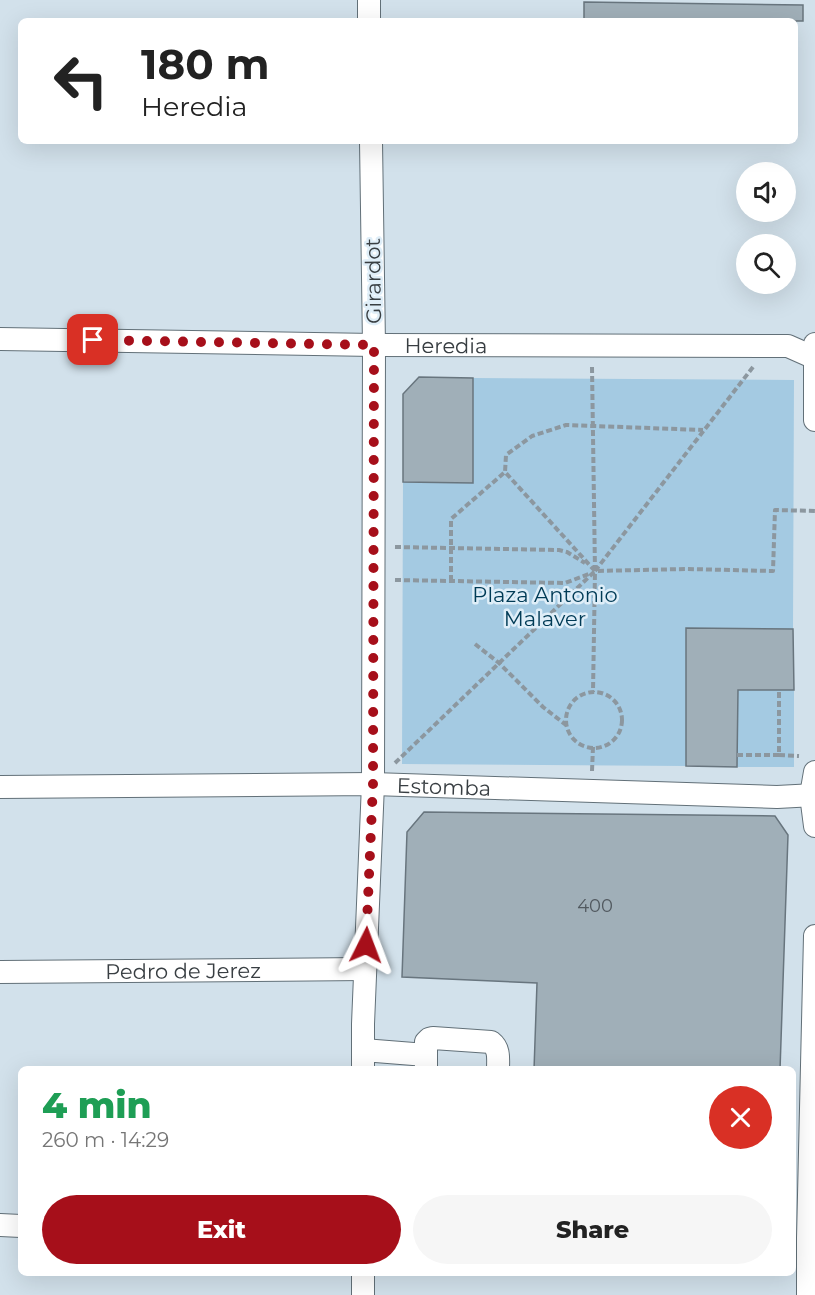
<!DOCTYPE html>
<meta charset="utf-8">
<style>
body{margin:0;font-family:Montserrat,sans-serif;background:#f6f6f6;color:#222;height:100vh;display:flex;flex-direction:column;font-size:22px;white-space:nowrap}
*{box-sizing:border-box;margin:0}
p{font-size:20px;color:#767676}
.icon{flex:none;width:33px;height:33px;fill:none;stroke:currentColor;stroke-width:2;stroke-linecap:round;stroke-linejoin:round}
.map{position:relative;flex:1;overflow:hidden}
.drawer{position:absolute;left:18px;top:1066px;width:778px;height:210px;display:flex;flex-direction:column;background:#fff;border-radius:9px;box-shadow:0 6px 24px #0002}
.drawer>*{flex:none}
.banner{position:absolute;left:18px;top:18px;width:780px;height:126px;border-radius:9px;box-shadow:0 6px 24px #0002;background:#fff;color:#222;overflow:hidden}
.buttons{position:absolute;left:736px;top:162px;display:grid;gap:12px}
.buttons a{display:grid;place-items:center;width:60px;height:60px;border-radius:50%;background:#fff;box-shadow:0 6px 24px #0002;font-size:30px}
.pin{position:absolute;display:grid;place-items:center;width:51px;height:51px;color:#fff;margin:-26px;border-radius:12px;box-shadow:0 3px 9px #0006}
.me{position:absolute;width:66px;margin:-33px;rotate:3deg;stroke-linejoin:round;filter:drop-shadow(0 0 4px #0008)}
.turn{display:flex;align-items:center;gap:21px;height:126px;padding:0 24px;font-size:27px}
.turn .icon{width:78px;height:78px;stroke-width:2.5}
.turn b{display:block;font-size:42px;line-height:51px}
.round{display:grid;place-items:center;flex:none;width:63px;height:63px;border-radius:32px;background:#f6f6f6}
.headline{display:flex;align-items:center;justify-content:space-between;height:102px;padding:0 24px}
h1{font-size:36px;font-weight:800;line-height:45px;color:#1e9e55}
.cta{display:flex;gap:12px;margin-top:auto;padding:12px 24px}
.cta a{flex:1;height:69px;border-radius:36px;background:#a60f1a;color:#fff;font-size:24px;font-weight:800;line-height:69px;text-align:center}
.cta a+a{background:#f6f6f6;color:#222}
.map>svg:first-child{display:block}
.green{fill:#a4cae2}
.building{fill:#a0afb8;stroke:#68757e;stroke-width:1.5}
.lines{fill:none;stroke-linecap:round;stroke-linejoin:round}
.minor-casing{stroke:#627078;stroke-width:24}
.path{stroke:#8c979f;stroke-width:4;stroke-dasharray:6 3;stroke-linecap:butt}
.minor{stroke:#fff;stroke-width:22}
.route{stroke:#a60f1a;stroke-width:10;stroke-dasharray:0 18}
.labels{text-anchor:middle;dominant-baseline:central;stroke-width:5;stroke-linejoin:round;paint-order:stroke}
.number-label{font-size:18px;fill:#525a60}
.street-label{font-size:21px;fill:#383e42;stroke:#dfeef8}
.park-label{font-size:21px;fill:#003b56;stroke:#dfeef8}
</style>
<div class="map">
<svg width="815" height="1295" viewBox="0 0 815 1295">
<rect width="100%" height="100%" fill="#d2e1eb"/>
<g class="green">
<path d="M 473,378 L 794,380 L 793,629 L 686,628 L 686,766 L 402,764 L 403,482 L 473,483 Z"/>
<path d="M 738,690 L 794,690 L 794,767 L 737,767 Z"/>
</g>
<g class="building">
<path d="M 584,2 L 803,5 L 803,21 L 584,21 Z"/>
<path d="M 419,377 L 473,378 L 473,483 L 403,482 L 403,394 Z"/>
<path d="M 686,628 L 793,629 L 794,690 L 738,690 L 737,767 L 686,766 Z"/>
<path d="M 424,812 L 775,816 L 788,835 L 780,1070 L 534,1070 L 537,983 L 402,977 L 407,832 Z"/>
</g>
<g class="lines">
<g class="minor-casing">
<g id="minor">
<path d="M 369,0 L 369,21"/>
<path id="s1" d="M 0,339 L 374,345 L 788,346 L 815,358"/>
<path d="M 815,344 L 815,420"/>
<path d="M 815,772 L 811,795 L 815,826"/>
<path id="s2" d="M 0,787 L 373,784 L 777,797 L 815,795"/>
<path id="s3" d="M 0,972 L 365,969"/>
<path d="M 363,1050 L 426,1055"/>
<path d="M 363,1070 L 363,1024 L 373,784 L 374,345 L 371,141"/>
<path d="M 426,1070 L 426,1042 L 429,1039 L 433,1038 L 491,1042 C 500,1049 498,1059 498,1070"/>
<path d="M 0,1225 L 21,1226"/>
<path d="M 363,1295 L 363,1274"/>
<path d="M 808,1295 L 808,1238 L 815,936"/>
</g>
</g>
<g class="path">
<path d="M 592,367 L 595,571 L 593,692"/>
<path d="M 753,367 L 595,571 L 687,569 L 773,571 L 775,510 L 815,511"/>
<path d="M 395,547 L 559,550 L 567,552 L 585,563"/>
<path d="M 595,571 L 505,472 L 506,455 L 532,436 L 566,425 L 703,430"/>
<path d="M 395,580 L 565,583 L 589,574"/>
<path d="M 451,581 L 451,519 L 505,472"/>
<path d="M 475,644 L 499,663 L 543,707 L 566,725"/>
<circle cx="594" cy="720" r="28"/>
<path d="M 737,755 L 779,755 L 779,690"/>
<path d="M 779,755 L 799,756"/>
<path d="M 395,763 L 595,571"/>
<path d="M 592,771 L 593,747"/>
</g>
<use href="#minor" class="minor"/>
</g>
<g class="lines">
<path class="route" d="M 93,340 L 374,345 L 373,784 L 366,945"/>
</g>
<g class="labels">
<g class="number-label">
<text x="595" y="906">400</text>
</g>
<g class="street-label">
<text transform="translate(373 281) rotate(-91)">Girardot</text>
<text stroke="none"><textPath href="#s1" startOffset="446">Heredia</textPath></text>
<text stroke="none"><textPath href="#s2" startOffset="444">Estomba</textPath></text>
<text stroke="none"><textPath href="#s3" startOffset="183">Pedro de Jerez</textPath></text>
</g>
<g class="park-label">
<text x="545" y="594">Plaza Antonio<tspan x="545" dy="24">Malaver</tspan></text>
</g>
</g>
</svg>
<div class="buttons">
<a><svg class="icon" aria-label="sound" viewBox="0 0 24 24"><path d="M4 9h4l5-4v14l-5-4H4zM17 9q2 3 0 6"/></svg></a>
<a><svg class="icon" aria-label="search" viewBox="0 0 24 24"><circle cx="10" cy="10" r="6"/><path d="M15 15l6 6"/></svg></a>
</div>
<div class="pin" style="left:93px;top:340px;background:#d93025"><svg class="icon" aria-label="arrive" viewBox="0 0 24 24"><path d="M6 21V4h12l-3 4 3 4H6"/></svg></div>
<svg class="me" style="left:366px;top:945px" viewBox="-20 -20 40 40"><path d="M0-17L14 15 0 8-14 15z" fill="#a60f1a" stroke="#fff" stroke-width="4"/></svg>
<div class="banner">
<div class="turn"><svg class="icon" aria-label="left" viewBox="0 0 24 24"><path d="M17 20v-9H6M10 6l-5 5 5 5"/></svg><div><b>180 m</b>Heredia</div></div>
</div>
<section class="drawer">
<div class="headline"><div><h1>4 min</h1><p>260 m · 14:29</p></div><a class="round" style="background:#d93025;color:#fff"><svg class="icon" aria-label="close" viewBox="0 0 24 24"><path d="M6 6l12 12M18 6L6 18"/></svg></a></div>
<div class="cta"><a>Exit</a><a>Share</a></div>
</section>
</div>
